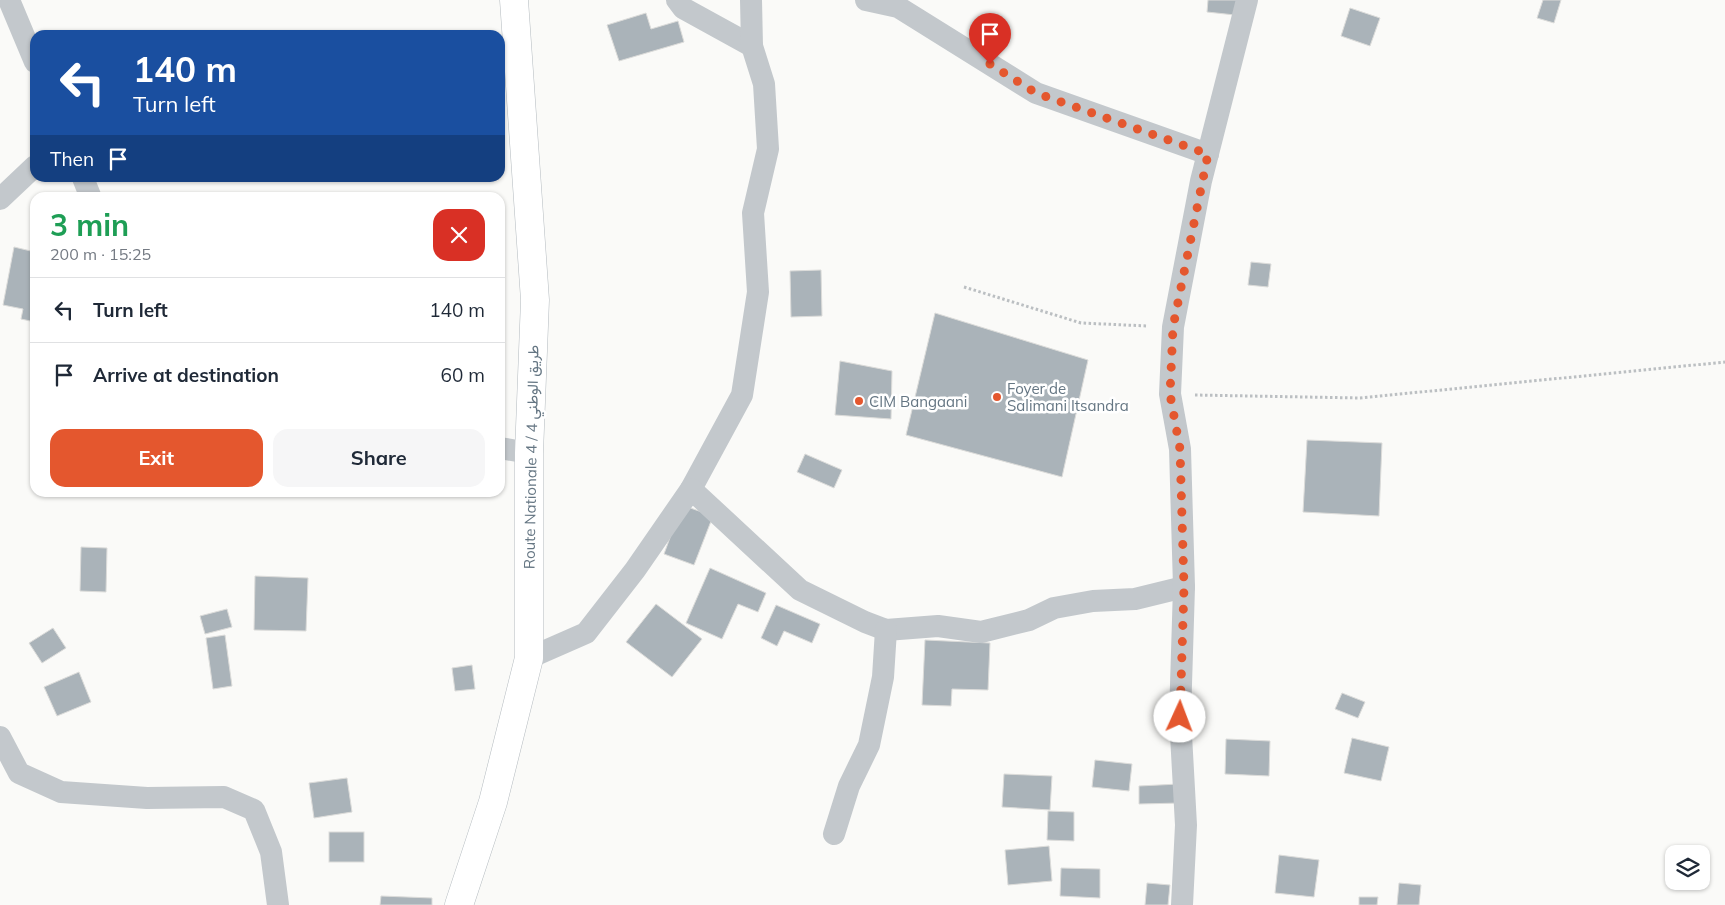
<!DOCTYPE html>
<meta charset="utf-8">
<style>
body{margin:0;font-family:Mulish,Vazirmatn,sans-serif;background:#f6f6f7;color:#1f2937;height:100vh;display:flex;flex-direction:column;font-size:19px;white-space:nowrap}
*{box-sizing:border-box;margin:0}
p{font-size:16px;color:#747a83}
.icon{flex:none;width:28px;height:28px;fill:none;stroke:currentColor;stroke-width:2;stroke-linecap:round;stroke-linejoin:round}
.map{position:relative;flex:1;overflow:hidden}
.side{position:absolute;left:30px;top:192px;width:475px;height:305px;display:flex;flex-direction:column;background:#fff;border-radius:15px;box-shadow:0 1px 4px #0004}
.side>*{flex:none}
.banner{position:absolute;left:30px;top:30px;width:475px;height:152px;border-radius:15px;box-shadow:0 1px 4px #0004;background:#1a4fa0;color:#fff;overflow:hidden}
.fabs{position:absolute;left:1665px;top:845px;display:grid;gap:10px}
.fabs a{display:grid;place-items:center;width:45px;height:45px;border-radius:10px;background:#fff;box-shadow:0 1px 4px #0004;font-size:25px}
.pin{position:absolute;display:grid;place-items:center;width:42px;height:42px;color:#fff;margin:-51px -21px;border-radius:50% 50% 50% 0;rotate:-45deg;box-shadow:0 0 5px #0007}
.pin .icon{rotate:45deg}
.me{position:absolute;width:55px;margin:-28px;rotate:2deg;stroke-linejoin:round;filter:drop-shadow(0 0 4px #0008)}
.turn{display:flex;align-items:center;gap:18px;height:105px;padding:0 20px;font-size:22px}
.turn .icon{width:65px;height:65px;stroke-width:2.5}
.turn b{display:block;font-size:35px;line-height:42px}
.then{display:flex;align-items:center;height:48px;padding:0 20px;background:#0003;gap:10px;font-size:19px}
.round{display:grid;place-items:center;flex:none;width:52px;height:52px;border-radius:15px;background:#f6f6f7}
.overview{display:flex;align-items:center;justify-content:space-between;height:85px;padding:0 20px}
h1{font-size:30px;font-weight:700;line-height:38px;color:#1e9e55}
.action{display:flex;gap:10px;margin-top:auto;padding:10px 20px}
.action a{flex:1;height:58px;border-radius:15px;background:#e4572e;color:#fff;font-size:20px;font-weight:700;line-height:58px;text-align:center}
.action a+a{background:#f6f6f7;color:#1f2937}
ul{padding:0;list-style:none}
li{display:flex;align-items:center;gap:15px;height:65px;padding:0 20px;border-top:1px solid #e0e1e3}
li div{flex:1}
li b{display:block;font-size:19px}
li em{font-style:normal}
.map>svg:first-child{display:block}
.building{fill:#aab3b9;stroke:#dcdcda}
.lines{fill:none;stroke-linecap:round;stroke-linejoin:round}
.secondary-casing{stroke:#b3babf;stroke-width:29}
.path{stroke:#bbbfc2;stroke-width:3;stroke-dasharray:2.5 2.5;stroke-linecap:butt}
.street{stroke:#c3c8cc;stroke-width:22}
.secondary{stroke:#fff;stroke-width:28}
.route{stroke:#e4572e;stroke-width:9;stroke-dasharray:0 16.2}
.poi-dot{fill:#e4572e;stroke:#fff;stroke-width:2}
.labels{text-anchor:middle;dominant-baseline:central;stroke-width:5;stroke-linejoin:round;paint-order:stroke}
.poi-label{font-size:15px;fill:#657683;stroke:#fff;text-anchor:start}
.street-label{font-size:15px;fill:#657683;stroke:#fff}
</style>
<div class="map">
<svg width="1725" height="905" viewBox="0 0 1725 905">
<rect width="100%" height="100%" fill="#fafaf8"/>
<g class="building">
<path d="M 1208,0 L 1237,0 L 1235,15 L 1207,12 Z"/>
<path d="M 1543,0 L 1561,0 L 1554,23 L 1537,18 Z"/>
<path d="M 1350,8 L 1380,18 L 1370,46 L 1341,36 Z"/>
<path d="M 646,13 L 651,29 L 678,21 L 684,42 L 619,61 L 607,25 Z"/>
<path d="M 14,247 L 35,252 L 35,322 L 21,319 L 23,309 L 3,305 Z"/>
<path d="M 1251,262 L 1271,264 L 1268,287 L 1248,285 Z"/>
<path d="M 821,270 L 822,316 L 791,317 L 790,271 Z"/>
<path d="M 935,313 L 1088,360 L 1062,477 L 906,435 Z"/>
<path d="M 840,361 L 892,371 L 891,419 L 835,415 Z"/>
<path d="M 1307,440 L 1382,443 L 1379,516 L 1303,512 Z"/>
<path d="M 805,454 L 842,470 L 834,488 L 797,472 Z"/>
<path d="M 682,505 L 713,516 L 694,565 L 664,554 Z"/>
<path d="M 81,547 L 107,548 L 106,592 L 80,591 Z"/>
<path d="M 710,568 L 766,593 L 758,612 L 738,604 L 722,639 L 686,623 Z"/>
<path d="M 255,576 L 308,578 L 306,631 L 254,630 Z"/>
<path d="M 656,604 L 702,639 L 672,677 L 626,642 Z"/>
<path d="M 776,605 L 820,624 L 812,643 L 784,631 L 777,646 L 761,638 Z"/>
<path d="M 227,609 L 232,627 L 205,634 L 200,616 Z"/>
<path d="M 53,628 L 66,648 L 42,663 L 29,643 Z"/>
<path d="M 225,635 L 232,686 L 213,689 L 206,638 Z"/>
<path d="M 925,640 L 990,643 L 988,690 L 952,689 L 951,706 L 922,705 Z"/>
<path d="M 472,665 L 475,689 L 455,691 L 452,668 Z"/>
<path d="M 79,672 L 91,702 L 57,716 L 44,687 Z"/>
<path d="M 1342,693 L 1365,702 L 1358,718 L 1335,709 Z"/>
<path d="M 1352,738 L 1389,747 L 1381,781 L 1344,773 Z"/>
<path d="M 1226,739 L 1270,741 L 1269,776 L 1225,774 Z"/>
<path d="M 1095,760 L 1132,764 L 1129,791 L 1092,787 Z"/>
<path d="M 1004,774 L 1052,776 L 1050,810 L 1002,807 Z"/>
<path d="M 347,778 L 352,812 L 314,818 L 309,783 Z"/>
<path d="M 1179,784 L 1180,803 L 1139,804 L 1139,786 Z"/>
<path d="M 1048,811 L 1074,812 L 1074,841 L 1047,840 Z"/>
<rect x="329" y="832" width="35" height="30"/>
<path d="M 1049,846 L 1052,881 L 1008,885 L 1005,850 Z"/>
<path d="M 1279,855 L 1319,860 L 1314,897 L 1275,893 Z"/>
<path d="M 1061,868 L 1100,869 L 1100,898 L 1060,896 Z"/>
<path d="M 1147,883 L 1170,885 L 1168,905 L 1145,905 Z"/>
<path d="M 1399,883 L 1421,885 L 1419,905 L 1397,905 Z"/>
<path d="M 381,896 L 432,898 L 432,905 L 380,905 Z"/>
<path d="M 1359,897 L 1378,897 L 1377,905 L 1359,905 Z"/>
</g>
<g class="lines">
<g class="secondary-casing">
<path id="secondary" d="M 459,905 L 493,802 L 529,658 L 529,453 L 535,300 L 514,0"/>
</g>
<g class="path">
<path d="M 964,287 L 1081,323 L 1148,326"/>
<path d="M 1195,395 L 1360,398 L 1725,362"/>
</g>
<g class="street">
<path d="M 9,0 L 35,62"/>
<path d="M 677,0 L 683,8 L 752,46"/>
<path d="M 866,0 L 898,7 L 1036,93 L 1208,154"/>
<path d="M 83,178 L 91,198"/>
<path d="M 0,199 L 35,166"/>
<path d="M 500,448 L 529,453"/>
<path d="M 691,489 L 742,395 L 758,292 L 753,213 L 768,149 L 764,84 L 752,46 L 751,0"/>
<path d="M 529,658 L 586,633 L 635,570 L 691,489 L 800,590 L 865,622 L 886,630 L 938,626 L 981,632 L 1029,620 L 1054,608 L 1093,601 L 1135,599 L 1184,587"/>
<path d="M 0,737 L 19,773 L 61,792 L 147,798 L 224,797 L 254,810 L 271,852 L 278,905"/>
<path d="M 834,834 L 849,786 L 869,745 L 883,677 L 886,630"/>
<path d="M 1182,905 L 1186,825 L 1180,717 L 1184,587 L 1180,449 L 1170,394 L 1173,327 L 1201,181 L 1247,0"/>
</g>
<use href="#secondary" class="secondary"/>
</g>
<g class="lines">
<path class="route" d="M 990,64 L 1036,93 L 1208,154 L 1173,327 L 1170,394 L 1180,449 L 1184,587 L 1180,717"/>
</g>
<g class="poi-dot">
<circle cx="997" cy="397" r="5"/>
<circle cx="859" cy="401" r="5"/>
</g>
<g class="labels">
<g class="poi-label">
<text x="1007" y="388">Foyer de<tspan x="1007" dy="17">Salimani Itsandra</tspan></text>
<text x="869" y="401">CIM Bangaani</text>
</g>
<g class="street-label">
<text transform="translate(531 457) rotate(-89)">Route Nationale 4 / طريق الوطني 4</text>
</g>
</g>
</svg>
<div class="fabs">
<a><svg class="icon" aria-label="layers" viewBox="0 0 24 24"><path d="M12 4l9 5-9 5-9-5zM3 14l9 5 9-5"/></svg></a>
</div>
<div class="pin" style="left:990px;top:64px;background:#d93025"><svg class="icon" aria-label="arrive" viewBox="0 0 24 24"><path d="M6 21V4h12l-3 4 3 4H6"/></svg></div>
<svg class="me" style="left:1180px;top:717px" viewBox="-20 -20 40 40"><circle r="19" fill="#fff"/><path d="M0-13L10 11 0 6-10 11z" fill="#e4572e"/></svg>
<div class="banner">
<div class="turn"><svg class="icon" aria-label="left" viewBox="0 0 24 24"><path d="M17 20v-9H6M10 6l-5 5 5 5"/></svg><div><b>140 m</b>Turn left</div></div>
<div class="then">Then<svg class="icon" aria-label="arrive" viewBox="0 0 24 24"><path d="M6 21V4h12l-3 4 3 4H6"/></svg></div>
</div>
<section class="side">
<div class="overview"><div><h1>3 min</h1><p>200 m · 15:25</p></div><a class="round" style="background:#d93025;color:#fff"><svg class="icon" aria-label="close" viewBox="0 0 24 24"><path d="M6 6l12 12M18 6L6 18"/></svg></a></div>
<ul>
<li><svg class="icon" aria-label="left" viewBox="0 0 24 24"><path d="M17 20v-9H6M10 6l-5 5 5 5"/></svg><div><b>Turn left</b></div><em>140 m</em></li>
<li><svg class="icon" aria-label="arrive" viewBox="0 0 24 24"><path d="M6 21V4h12l-3 4 3 4H6"/></svg><div><b>Arrive at destination</b></div><em>60 m</em></li>
</ul>
<div class="action"><a>Exit</a><a>Share</a></div>
</section>
</div>
